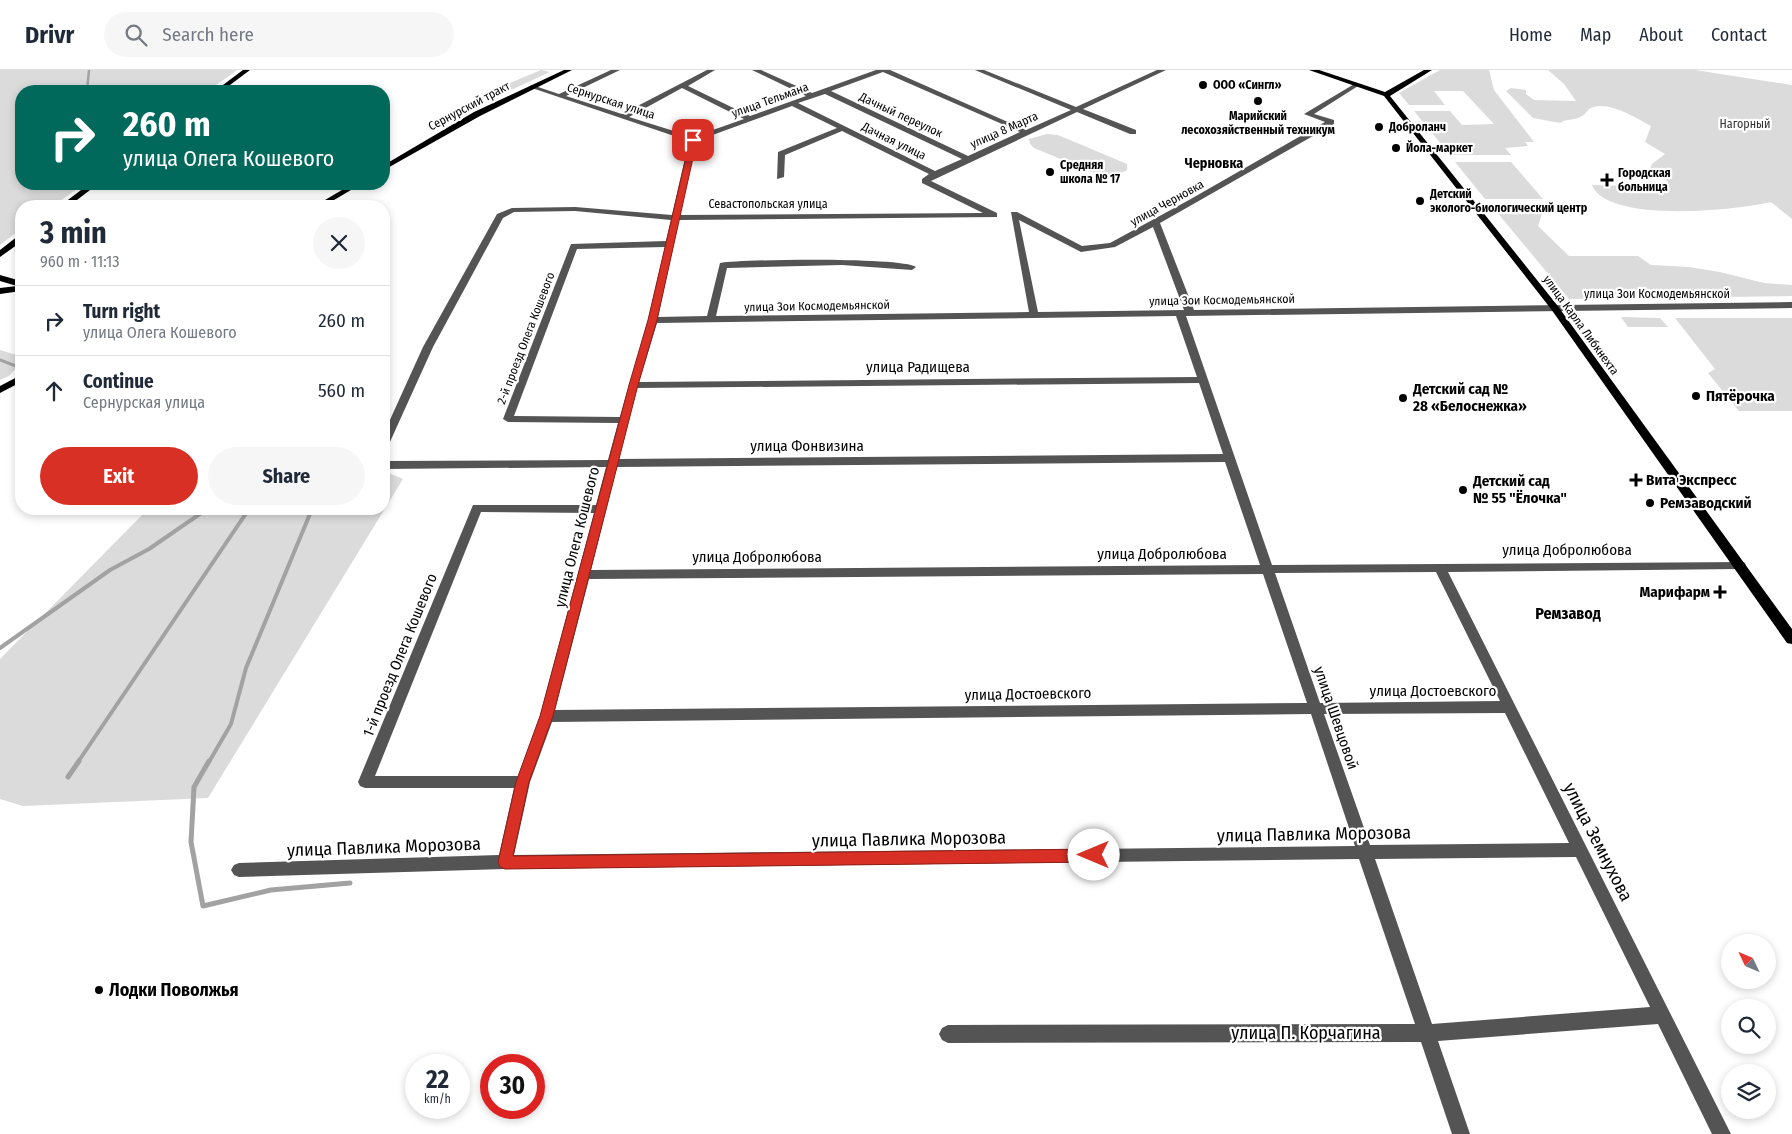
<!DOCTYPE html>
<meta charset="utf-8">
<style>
body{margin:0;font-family:"Fira Sans Condensed",sans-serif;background:#f6f6f7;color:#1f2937;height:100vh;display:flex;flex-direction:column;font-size:19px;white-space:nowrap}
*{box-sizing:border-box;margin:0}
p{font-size:16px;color:#747a83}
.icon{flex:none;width:28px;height:28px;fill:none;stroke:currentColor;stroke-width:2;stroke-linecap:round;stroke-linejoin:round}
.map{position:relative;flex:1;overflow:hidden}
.details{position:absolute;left:15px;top:130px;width:375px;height:315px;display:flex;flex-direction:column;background:#fff;border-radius:20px;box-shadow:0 2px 8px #0003}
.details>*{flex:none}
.hud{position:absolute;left:15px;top:15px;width:375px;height:105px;border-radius:20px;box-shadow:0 2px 8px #0003;background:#00695c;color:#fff;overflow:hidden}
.needle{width:32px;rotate:314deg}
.buttons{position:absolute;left:1721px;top:864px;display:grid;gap:10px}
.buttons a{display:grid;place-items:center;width:55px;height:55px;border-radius:50%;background:#fff;box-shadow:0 2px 8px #0003;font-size:25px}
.speed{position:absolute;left:405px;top:984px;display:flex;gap:10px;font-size:25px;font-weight:700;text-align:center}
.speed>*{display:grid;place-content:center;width:65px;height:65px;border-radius:50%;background:#fff;box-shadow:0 2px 8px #0003;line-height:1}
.speed small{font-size:12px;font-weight:400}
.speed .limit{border:8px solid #d22;background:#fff;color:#111}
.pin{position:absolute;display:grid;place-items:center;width:42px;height:42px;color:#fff;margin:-21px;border-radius:10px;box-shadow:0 2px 8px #0006}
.me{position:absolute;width:55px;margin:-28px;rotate:270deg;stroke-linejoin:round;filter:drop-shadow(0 0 4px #0008)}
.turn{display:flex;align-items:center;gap:18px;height:105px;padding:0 25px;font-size:22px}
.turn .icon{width:65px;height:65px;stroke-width:2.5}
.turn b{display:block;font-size:35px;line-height:42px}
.round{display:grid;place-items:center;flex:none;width:52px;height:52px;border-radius:26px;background:#f6f6f7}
.head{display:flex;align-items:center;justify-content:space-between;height:85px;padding:0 25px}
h1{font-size:30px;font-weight:700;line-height:38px}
.action{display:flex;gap:10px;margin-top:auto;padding:10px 25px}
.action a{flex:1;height:58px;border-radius:30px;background:#d93025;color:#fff;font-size:20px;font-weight:700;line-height:58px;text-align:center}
.action a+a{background:#f6f6f7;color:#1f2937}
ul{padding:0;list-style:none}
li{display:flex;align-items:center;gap:15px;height:70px;padding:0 25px;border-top:1px solid #e0e1e3}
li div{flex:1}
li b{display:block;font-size:19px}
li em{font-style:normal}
header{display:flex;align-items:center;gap:30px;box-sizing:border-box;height:70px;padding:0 25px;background:#fff;border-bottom:1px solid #e0e1e3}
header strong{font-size:24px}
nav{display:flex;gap:28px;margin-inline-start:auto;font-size:18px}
.search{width:350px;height:45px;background:#f6f6f7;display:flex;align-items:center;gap:12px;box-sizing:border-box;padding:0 18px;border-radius:28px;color:#747a83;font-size:19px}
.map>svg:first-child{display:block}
.green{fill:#dbdbdb}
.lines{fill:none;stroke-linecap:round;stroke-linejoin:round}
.stream-far3{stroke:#a2a2a2;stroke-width:2.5}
.stream-far2{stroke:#a2a2a2;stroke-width:3}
.stream-far1{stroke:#a2a2a2;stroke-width:4}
.stream{stroke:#a2a2a2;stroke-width:5}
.minor{fill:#545454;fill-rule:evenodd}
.major{fill:#000;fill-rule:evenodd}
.route{fill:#d93025;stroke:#8d1f18}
.poi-dot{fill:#000;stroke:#fff;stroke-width:2}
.labels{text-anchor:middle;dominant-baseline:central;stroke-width:4.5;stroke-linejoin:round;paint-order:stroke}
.far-poi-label{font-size:12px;font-weight:bold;fill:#000;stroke:#fff;text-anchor:start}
.far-street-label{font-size:12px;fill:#000;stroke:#fff}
.far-park-label{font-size:12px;fill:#323232;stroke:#fff}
.far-neighbourhood-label{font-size:14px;font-weight:bold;fill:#000;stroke:#fff}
.street-label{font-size:15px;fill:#000;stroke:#fff}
.poi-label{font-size:15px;font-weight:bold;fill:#000;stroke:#fff;text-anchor:start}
.neighbourhood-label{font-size:16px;font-weight:bold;fill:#000;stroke:#fff}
.near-street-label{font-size:18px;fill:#000;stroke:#fff}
.near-poi-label{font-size:18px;font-weight:bold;fill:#000;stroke:#fff;text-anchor:start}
</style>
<header>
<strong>Drivr</strong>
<div class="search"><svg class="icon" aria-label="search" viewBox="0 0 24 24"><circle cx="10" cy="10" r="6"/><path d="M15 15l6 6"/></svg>Search here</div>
<nav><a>Home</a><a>Map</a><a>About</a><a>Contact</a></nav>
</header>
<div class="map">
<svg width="1792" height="1064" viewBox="0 0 1792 1064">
<rect width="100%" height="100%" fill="#fff"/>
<g class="green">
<path d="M 0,0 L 237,0 L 208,21 L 21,21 L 21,114 L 84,114 L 53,136 L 21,136 L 21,159 L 0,175 Z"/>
<path d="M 541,0 L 550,2 L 509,21 L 500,17 Z"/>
<path d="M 1440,0 L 1489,0 L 1494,20 L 1534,72 L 1525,72 L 1528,76 L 1505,78 L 1511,85 L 1450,85 L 1414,41 L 1450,41 L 1462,55 L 1494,54 L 1463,21 L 1434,21 L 1445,35 L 1409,35 L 1399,23 Z"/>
<path d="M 1548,0 L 1695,0 L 1792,15 L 1792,149 L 1771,132 C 1739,140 1607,154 1592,115 L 1666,117 L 1668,112 L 1650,99 L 1652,94 L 1665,84 L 1645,72 L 1651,56 C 1636,48 1608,30 1591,38 C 1587,40 1586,44 1582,46 C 1575,51 1567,48 1560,53 L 1533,48 L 1506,21 L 1511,18 L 1526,20 L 1526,24 L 1534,30 L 1576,31 L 1564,14 Z"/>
<path d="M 1047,64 L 1058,65 L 1127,94 L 1127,100 L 1115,106 L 1104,107 L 1034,78 L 1030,74 L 1029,69 Z"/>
<path d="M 1455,92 L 1511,92 L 1543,129 L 1485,129 Z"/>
<path d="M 1496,141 L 1543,141 L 1538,156 L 1569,186 L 1638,186 L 1651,195 L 1689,197 L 1720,202 L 1764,213 L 1792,215 L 1792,226 L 1569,229 Z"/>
<path d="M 1621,247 L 1660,248 L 1668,257 L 1628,257 Z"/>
<path d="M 1675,248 L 1792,248 L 1792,341 L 1739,341 L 1708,303 L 1715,299 Z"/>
<path d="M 0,280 L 16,285 L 21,293 L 9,306 L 0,310 Z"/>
<path d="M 384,401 L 403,409 L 208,728 L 23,736 L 0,729 L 0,589 L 148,439 L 384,439 Z"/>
</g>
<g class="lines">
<path class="stream-far3" d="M 87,21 L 89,0"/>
<path class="stream-far2" d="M 0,290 L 21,298"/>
<g class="stream-far1">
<path d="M 0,578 L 110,500 L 149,479 L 207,439"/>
<path d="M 78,692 L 249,439"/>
<path d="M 209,692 L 231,654 L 246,598 L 312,439"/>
</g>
<g class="stream">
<path d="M 209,691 L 194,717 L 191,772 L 203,836 L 271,820 L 350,813"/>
<path d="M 68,707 L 79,691"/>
</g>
<path class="minor" d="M 611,0 L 620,0 L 566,26 L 622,44 L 707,0 L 715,0 L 688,16 L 750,46 L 806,26 L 752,0 L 761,0 L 812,23 L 876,0 L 890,0 L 1026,60 L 1071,40 L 975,0 L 984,0 L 1076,37 L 1157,0 L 1166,0 L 1083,39 L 1136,60 L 1136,64 L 1130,64 L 1077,42 L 931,111 L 997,143 L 997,147 L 679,150 L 658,247 L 707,246 L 720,193 C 742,189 904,187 916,197 L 912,200 L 842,195 L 727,198 L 716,246 L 1029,242 L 1011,142 L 1017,142 L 1082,176 L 1110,173 L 1189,130 L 1325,52 L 1304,44 L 1356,13 L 1359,15 L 1358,16 L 1314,44 L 1334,50 L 1334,54 L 1160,153 L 1194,240 L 1792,232 L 1792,238 L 1186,246 L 1272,495 L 1744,492 L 1746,495 L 1744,498 L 1740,499 L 1448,502 L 1731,1064 L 1712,1064 L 1658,954 L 1438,971 L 1470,1064 L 1452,1064 L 1421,972 L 948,973 L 942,970 L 939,964 L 942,958 L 948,955 L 1415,954 L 1359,789 L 505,799 L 239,807 L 234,805 L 231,800 L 234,795 L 239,793 L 499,785 L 514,718 L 365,718 L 360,716 L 358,712 L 473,435 L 596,435 L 606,397 L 384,399 L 384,391 L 608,390 L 618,353 L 508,352 L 503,349 L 571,174 L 666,171 L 671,150 L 575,141 L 514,142 L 503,148 L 433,277 L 389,374 L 384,378 L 384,363 L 423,277 L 497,144 L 512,138 L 575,137 L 672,145 L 689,71 L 529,17 L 532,15 L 559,24 ZM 883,2 L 1020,62 L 968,86 L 831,21 ZM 682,18 L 744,49 L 693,67 L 629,47 ZM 825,24 L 962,89 L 935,101 L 798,33 ZM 792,36 L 837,58 L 778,82 L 777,109 L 784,107 L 785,85 L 842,61 L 929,104 L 922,109 L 922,113 L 983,143 L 680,145 L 696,71 ZM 1019,150 L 1081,182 L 1115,177 L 1153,157 L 1184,240 L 1038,242 ZM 665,177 L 648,250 L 620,347 L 514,346 L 577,179 ZM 1176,246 L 1197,307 L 639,312 L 657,253 ZM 1199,313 L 1223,384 L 619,389 L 637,318 ZM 1225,392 L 1260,495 L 591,500 L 617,397 ZM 481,442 L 594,443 L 540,646 L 518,706 L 375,706 ZM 1436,502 L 1500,631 L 1320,633 L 1275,503 ZM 1263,504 L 1307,633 L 555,640 L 589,509 ZM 1505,643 L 1569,773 L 1370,775 L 1324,644 ZM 1311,644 L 1355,776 L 514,785 L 530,712 L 552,652 ZM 1576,787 L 1650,937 L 1432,954 L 1375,789 Z"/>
<g class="major">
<path d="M 243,0 L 250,0 L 222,21 L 215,21 Z"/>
<path d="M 564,0 L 572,0 L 480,46 L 384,100 L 384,95 L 474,42 Z"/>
<path d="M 1309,0 L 1319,0 L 1385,22 L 1424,0 L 1432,0 L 1390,26 L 1557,235 L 1792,559 L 1792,574 L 1787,573 L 1551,239 L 1384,26 Z"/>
<path d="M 89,114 L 98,114 L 69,136 L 60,136 Z"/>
<path d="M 352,114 L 361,114 L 324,136 L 315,136 Z"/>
<path d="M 18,166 L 21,166 L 21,172 L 0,187 L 0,180 Z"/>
<path d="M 0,205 L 21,211 L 21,221 L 0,224 L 0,218 L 17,216 L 0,211 Z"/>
<path d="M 21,305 L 21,312 L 0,323 L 0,316 Z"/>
</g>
</g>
<path class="route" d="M 693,68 L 697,70 L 657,250 L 638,315 L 553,646 L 529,712 L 513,786 L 1094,779 L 1099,781 L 1101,785 L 1099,790 L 1094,792 L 505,799 L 500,797 L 498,792 L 516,712 L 540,646 L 629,315 L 648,250 L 690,70 Z"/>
<g class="poi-dot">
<circle cx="1203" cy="15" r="5"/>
<circle cx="1258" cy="31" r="5"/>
<circle cx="1379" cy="57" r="5"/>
<circle cx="1396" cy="78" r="5"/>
<circle cx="1050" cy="102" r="5"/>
<path d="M1604.5 102.5h5v5h5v5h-5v5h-5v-5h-5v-5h5z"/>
<circle cx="1420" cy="131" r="5"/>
<circle cx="1696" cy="326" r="5"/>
<circle cx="1403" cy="328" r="5"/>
<path d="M1633.5 402.5h5v5h5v5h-5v5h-5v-5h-5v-5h5z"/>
<circle cx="1463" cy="420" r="5"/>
<circle cx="1650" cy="433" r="5"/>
<path d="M1717.5 514.5h5v5h5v5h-5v5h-5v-5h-5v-5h5z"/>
<circle cx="99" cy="920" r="5"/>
</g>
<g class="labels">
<g class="far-poi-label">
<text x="1213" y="15">ООО «Сингл»</text>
<text x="1258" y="46" text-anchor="middle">Марийский<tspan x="1258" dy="14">лесохозяйственный техникум</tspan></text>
<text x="1389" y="57">Доброланч</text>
<text x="1406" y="78">Йола-маркет</text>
<text x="1060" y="95">Средняя<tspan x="1060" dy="14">школа № 17</tspan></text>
<text x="1618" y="103">Городская<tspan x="1618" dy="14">больница</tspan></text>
<text x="1430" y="124">Детский<tspan x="1430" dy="14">эколого-биологический центр</tspan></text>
</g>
<g class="far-street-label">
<text transform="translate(770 30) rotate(-20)">улица Тельмана</text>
<text transform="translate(611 31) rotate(18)">Сернурская улица</text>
<text transform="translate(469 36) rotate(-28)">Сернурский тракт</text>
<text transform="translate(901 45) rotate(25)">Дачный переулок</text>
<text transform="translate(1004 60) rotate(-24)">улица 8 Марта</text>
<text transform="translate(894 71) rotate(26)">Дачная улица</text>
<text transform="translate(1167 133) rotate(-29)">улица Черновка</text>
<text x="768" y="134">Севастопольская улица</text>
<text x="1657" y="224">улица Зои Космодемьянской</text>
<text transform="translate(1222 230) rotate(-1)">улица Зои Космодемьянской</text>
<text transform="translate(817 236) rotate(-1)">улица Зои Космодемьянской</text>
<text transform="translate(1581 255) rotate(54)">улица Карла Либкнехта</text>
<text transform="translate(526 268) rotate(-69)">2-й проезд Олега Кошевого</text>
</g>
<g class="far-park-label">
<text x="1745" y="54">Нагорный</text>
</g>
<g class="far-neighbourhood-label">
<text x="1214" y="93">Черновка</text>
</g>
<g class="street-label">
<text x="918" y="297">улица Радищева</text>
<text x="807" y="376">улица Фонвизина</text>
<text transform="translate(577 467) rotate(-76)">улица Олега Кошевого</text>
<text x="1567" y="480">улица Добролюбова</text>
<text x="1162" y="484">улица Добролюбова</text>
<text x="757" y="487">улица Добролюбова</text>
<text transform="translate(400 585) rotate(-68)">1-й проезд Олега Кошевого</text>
<text x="1433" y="621">улица Достоевского</text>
<text transform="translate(1028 624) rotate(-1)">улица Достоевского</text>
<text transform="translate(1336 648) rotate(71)">улица Шевцовой</text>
</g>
<g class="poi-label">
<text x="1413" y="319">Детский сад №<tspan x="1413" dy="17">28 «Белоснежка»</tspan></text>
<text x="1706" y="326">Пятёрочка</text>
<text x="1646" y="410">Вита Экспресс</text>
<text x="1473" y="411">Детский сад<tspan x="1473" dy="17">№ 55 "Ёлочка"</tspan></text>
<text x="1660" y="433">Ремзаводский</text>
<text x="1710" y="522" text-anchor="end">Марифарм</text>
</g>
<g class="neighbourhood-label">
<text x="1568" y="543">Ремзавод</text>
</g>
<g class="near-street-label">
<text transform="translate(1314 764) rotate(-1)">улица Павлика Морозова</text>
<text transform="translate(909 769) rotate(-1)">улица Павлика Морозова</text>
<text transform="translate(1598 772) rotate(63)">улица Земнухова</text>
<text transform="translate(384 777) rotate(-2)">улица Павлика Морозова</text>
<text x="1306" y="963">улица П. Корчагина</text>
</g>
<g class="near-poi-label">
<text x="109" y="920">Лодки Поволжья</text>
</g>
</g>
</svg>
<div class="buttons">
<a><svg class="needle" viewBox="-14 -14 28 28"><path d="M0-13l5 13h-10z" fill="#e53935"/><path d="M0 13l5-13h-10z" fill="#747a83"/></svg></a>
<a><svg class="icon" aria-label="search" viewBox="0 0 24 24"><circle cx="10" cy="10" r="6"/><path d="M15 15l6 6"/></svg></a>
<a><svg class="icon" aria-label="layers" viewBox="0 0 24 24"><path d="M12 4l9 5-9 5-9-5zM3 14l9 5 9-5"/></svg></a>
</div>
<div class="speed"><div>22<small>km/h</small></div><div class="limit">30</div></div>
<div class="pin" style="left:693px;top:70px;background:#d93025"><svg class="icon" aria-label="arrive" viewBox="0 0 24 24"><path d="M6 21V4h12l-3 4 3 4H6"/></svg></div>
<svg class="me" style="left:1094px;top:785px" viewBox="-20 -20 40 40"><circle r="19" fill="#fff"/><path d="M0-13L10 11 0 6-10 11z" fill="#d93025"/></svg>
<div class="hud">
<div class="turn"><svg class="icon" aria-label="right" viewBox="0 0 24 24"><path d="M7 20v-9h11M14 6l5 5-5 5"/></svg><div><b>260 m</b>улица Олега Кошевого</div></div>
</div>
<section class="details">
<div class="head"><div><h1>3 min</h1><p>960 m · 11:13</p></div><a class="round"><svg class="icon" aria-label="close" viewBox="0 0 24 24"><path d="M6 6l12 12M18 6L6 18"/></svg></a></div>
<ul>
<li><svg class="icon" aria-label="right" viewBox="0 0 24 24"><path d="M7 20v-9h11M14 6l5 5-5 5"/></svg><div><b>Turn right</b><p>улица Олега Кошевого</p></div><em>260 m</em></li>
<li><svg class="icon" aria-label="ahead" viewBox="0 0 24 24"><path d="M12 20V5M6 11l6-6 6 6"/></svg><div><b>Continue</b><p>Сернурская улица</p></div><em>560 m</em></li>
</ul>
<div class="action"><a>Exit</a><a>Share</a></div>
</section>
</div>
